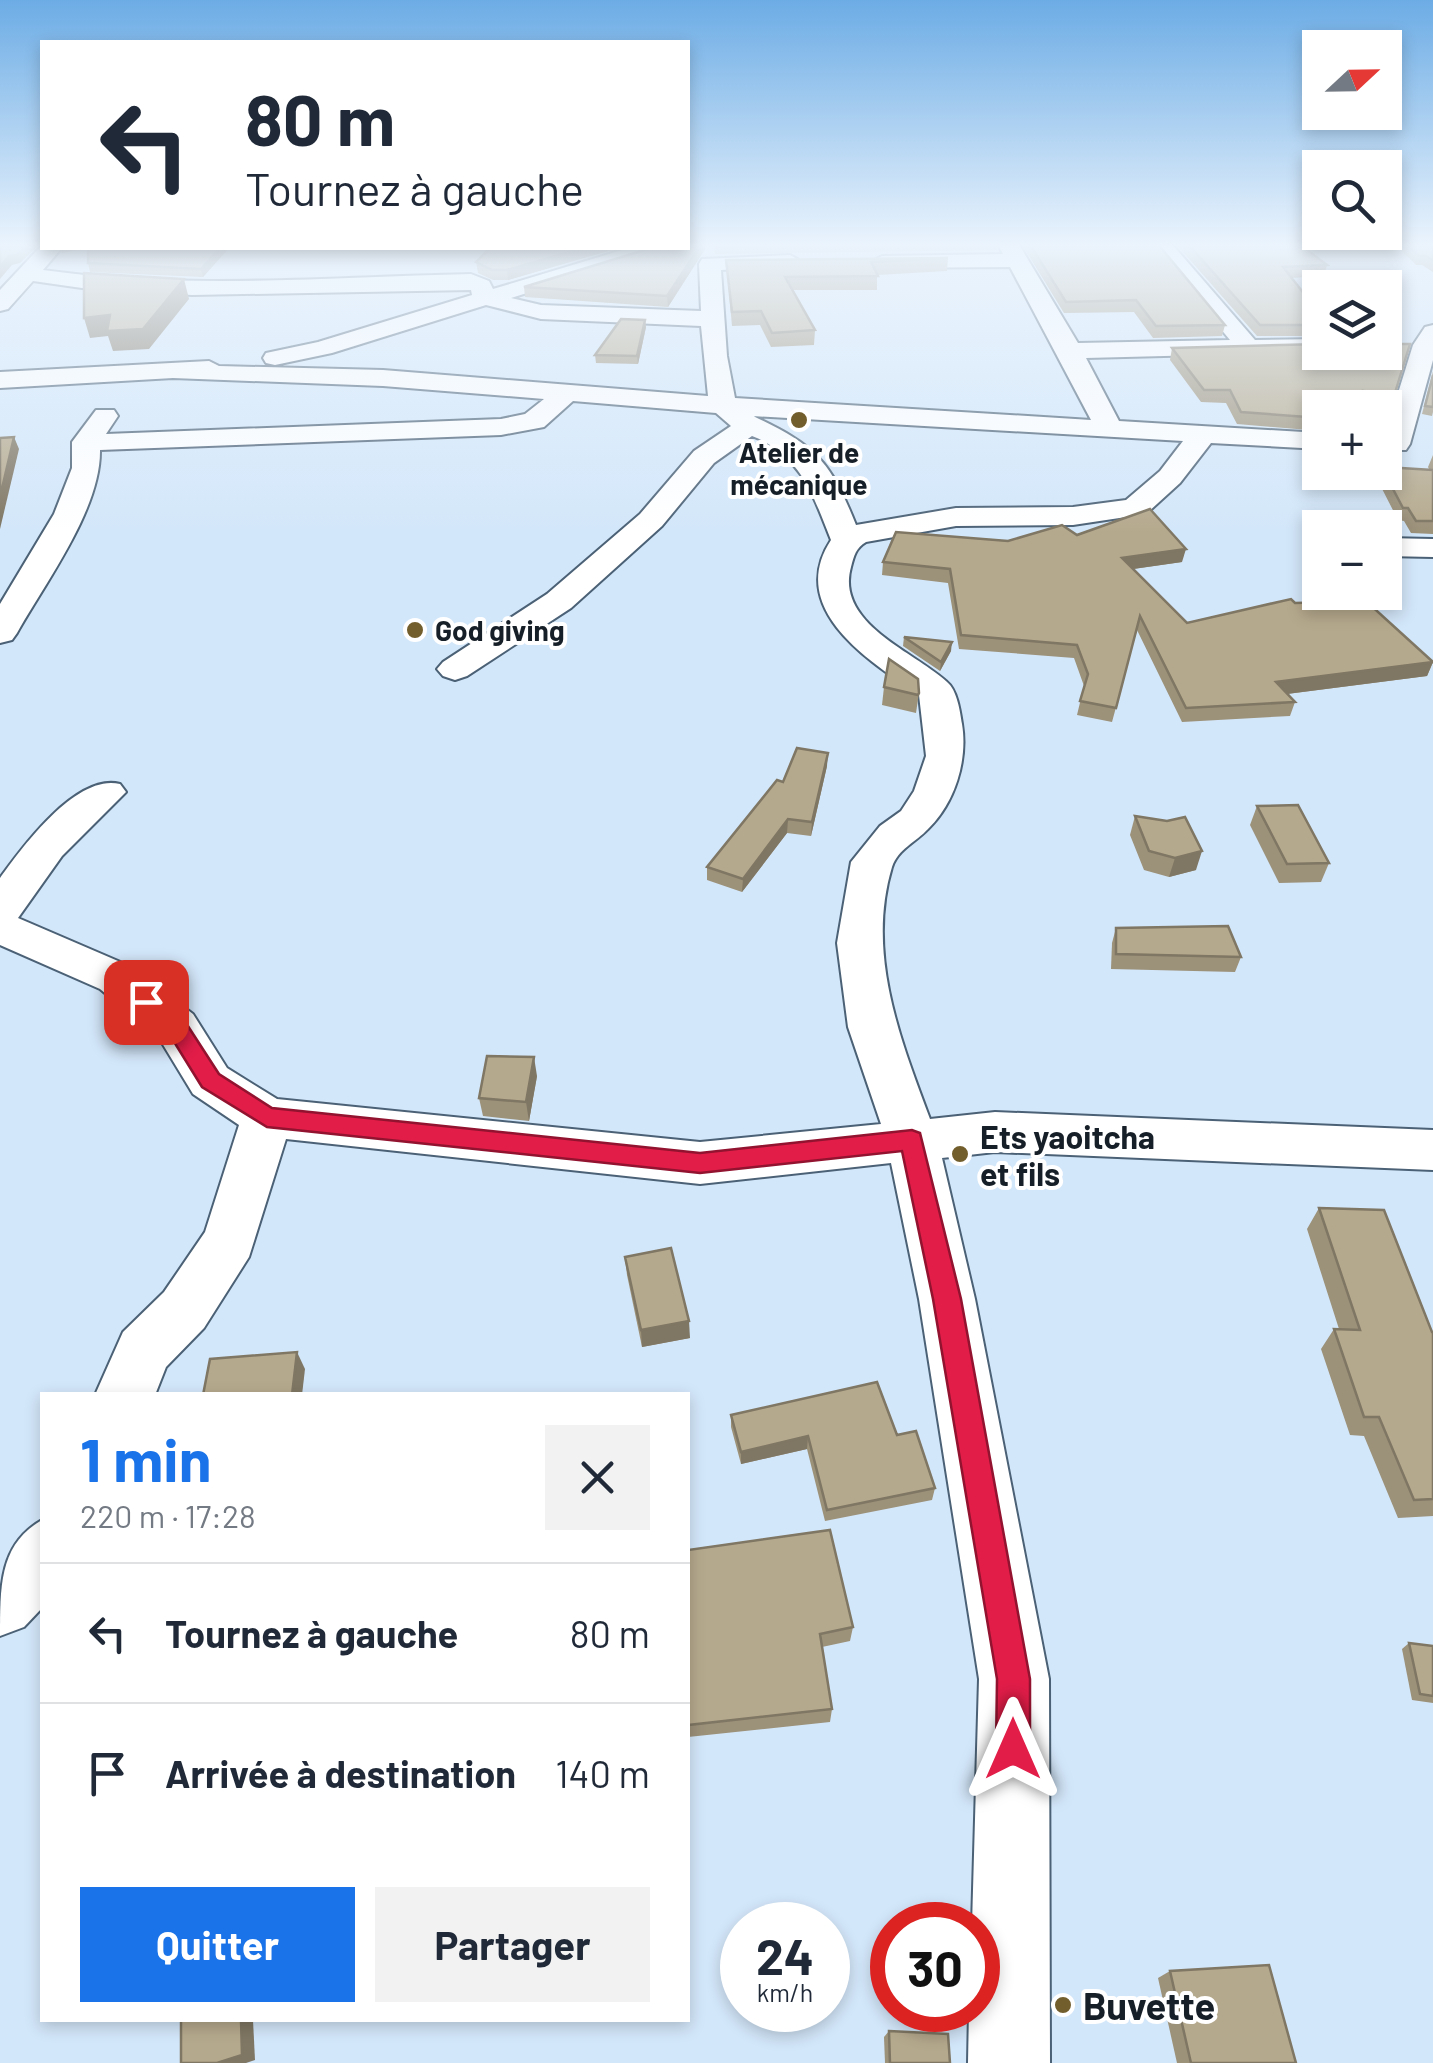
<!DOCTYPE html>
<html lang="fr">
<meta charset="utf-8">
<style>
body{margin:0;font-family:Barlow,sans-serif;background:#f2f2f3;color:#1f2937;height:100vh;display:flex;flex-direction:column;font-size:38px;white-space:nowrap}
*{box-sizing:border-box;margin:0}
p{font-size:32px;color:#747a83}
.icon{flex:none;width:55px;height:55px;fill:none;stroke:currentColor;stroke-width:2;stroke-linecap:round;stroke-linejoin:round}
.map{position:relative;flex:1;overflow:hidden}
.panel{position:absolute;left:40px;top:1392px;width:650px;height:630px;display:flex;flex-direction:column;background:#fff;border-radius:0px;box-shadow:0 5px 15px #0003}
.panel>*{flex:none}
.guide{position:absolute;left:40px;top:40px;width:650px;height:210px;border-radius:0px;box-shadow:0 5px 15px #0003;background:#fff;color:#1f2937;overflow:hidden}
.needle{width:65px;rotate:68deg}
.tools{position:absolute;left:1302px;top:30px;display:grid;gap:20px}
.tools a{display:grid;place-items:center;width:100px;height:100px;border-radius:0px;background:#fff;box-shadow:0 5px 15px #0003;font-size:50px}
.speed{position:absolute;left:720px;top:1902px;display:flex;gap:20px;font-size:50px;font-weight:700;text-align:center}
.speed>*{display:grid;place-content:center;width:130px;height:130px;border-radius:50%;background:#fff;box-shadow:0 5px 15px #0003;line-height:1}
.speed small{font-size:25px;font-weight:400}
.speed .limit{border:15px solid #d22;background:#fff;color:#111}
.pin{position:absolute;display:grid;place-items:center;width:85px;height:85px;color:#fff;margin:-42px;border-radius:20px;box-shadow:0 5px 15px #0006}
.me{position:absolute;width:110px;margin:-55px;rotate:0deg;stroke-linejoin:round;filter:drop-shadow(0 0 8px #0008)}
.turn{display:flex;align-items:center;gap:35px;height:210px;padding:0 40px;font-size:45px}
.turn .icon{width:130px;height:130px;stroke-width:2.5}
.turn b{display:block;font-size:70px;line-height:85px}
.round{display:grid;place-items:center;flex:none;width:105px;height:105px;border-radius:0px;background:#f2f2f3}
.head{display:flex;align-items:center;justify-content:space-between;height:170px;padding:0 40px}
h1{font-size:60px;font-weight:700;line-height:75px;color:#1a73e8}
.primary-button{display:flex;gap:20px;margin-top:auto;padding:20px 40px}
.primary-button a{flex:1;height:115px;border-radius:0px;background:#1a73e8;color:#fff;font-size:40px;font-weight:700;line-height:115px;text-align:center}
.primary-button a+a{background:#f2f2f3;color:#1f2937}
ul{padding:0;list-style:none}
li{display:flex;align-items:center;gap:30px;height:140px;padding:0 40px;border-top:2px solid #e0e1e3}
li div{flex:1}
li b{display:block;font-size:38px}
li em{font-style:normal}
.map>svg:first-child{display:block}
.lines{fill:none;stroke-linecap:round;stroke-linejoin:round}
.street-casing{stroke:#4b6175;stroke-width:4}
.street{fill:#fff;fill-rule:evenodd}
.wall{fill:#9c9179}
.shaded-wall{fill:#7f7663}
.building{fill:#b5a98d;stroke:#7f7663;stroke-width:2.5}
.route{fill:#e11d48;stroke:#92132f;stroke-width:2.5}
.poi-dot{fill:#725e2d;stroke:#fff;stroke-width:4}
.labels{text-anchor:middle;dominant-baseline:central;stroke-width:8;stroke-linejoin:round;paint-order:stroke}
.far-poi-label{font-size:28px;font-weight:bold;fill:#161f27;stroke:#fff}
.poi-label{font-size:32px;font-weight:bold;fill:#161f27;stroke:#fff;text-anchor:start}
.near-poi-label{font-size:38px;font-weight:bold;fill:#161f27;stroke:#fff;text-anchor:start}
</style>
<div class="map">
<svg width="1433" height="2063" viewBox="0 0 1433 2063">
<rect width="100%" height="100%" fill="#d3e7fa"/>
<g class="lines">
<g class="street-casing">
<g id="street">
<path d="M 997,243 L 1018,243 L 1078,343 L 1230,340 L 1149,243 L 1171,243 L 1255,340 L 1320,339 L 1320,352 L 1323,352 L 1086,358 L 1119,421 L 1320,433 L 1320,449 L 1211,443 L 1180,483 L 1146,514 L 1073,525 L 956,526 L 866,542 C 856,548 854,555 851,567 C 835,624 915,652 947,682 C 957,690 960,711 962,724 C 968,760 955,803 928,829 C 916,842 898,849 892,867 C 866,953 900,1039 930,1119 L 995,1112 L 1433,1130 L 1433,1170 L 995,1152 L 942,1158 L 975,1299 L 1049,1679 L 1050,2063 L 968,2063 L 969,2010 L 978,2010 L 978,1925 L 972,1925 L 979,1679 L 919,1299 L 891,1163 L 700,1184 L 286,1139 L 249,1257 L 204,1328 L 166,1367 L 155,1395 L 95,1395 L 123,1332 L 164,1292 L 205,1232 L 239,1125 L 193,1094 L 159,1038 L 100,989 L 0,945 L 0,878 C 23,846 77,773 120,784 L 126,792 L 62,856 L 18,918 L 132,967 L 193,1014 L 227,1068 L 277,1099 L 700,1142 L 881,1124 L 848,1027 L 837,943 L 851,862 L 880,826 L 901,811 L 914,791 L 926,756 L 919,695 C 869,661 786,609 831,540 C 813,495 801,455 752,436 L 714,463 L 662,526 L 571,608 L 467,676 L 455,680 L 443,676 L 437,669 L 443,662 L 547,594 L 640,514 L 694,451 L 731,426 L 716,413 L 573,401 L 544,427 L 501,435 L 100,450 C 101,509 45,583 17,633 L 12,640 L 0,643 L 0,604 L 54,514 L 72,468 L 72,442 L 96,410 L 114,410 L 118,416 L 106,434 L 501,419 L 525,414 L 544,399 L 383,386 L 173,378 L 0,388 L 0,372 L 209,361 L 219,366 L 383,370 L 708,396 L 701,326 L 541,319 L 486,305 L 332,353 L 275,365 L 266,363 L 263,358 L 266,353 L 318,342 L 472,295 L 471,290 L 192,295 L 82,288 L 33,281 L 8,309 L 0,311 L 0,290 L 42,245 L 60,250 L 43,270 C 185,290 328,277 471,274 L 489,281 L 493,289 L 629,248 L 660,248 L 657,252 L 511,298 L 541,305 L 701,311 L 699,264 L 702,259 L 790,255 L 801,261 L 798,266 L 721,270 L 727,356 L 735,398 L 1091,420 L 1010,267 L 882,268 L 871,262 L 882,256 L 1003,254 ZM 753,416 L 752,416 L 1183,441 L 1160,471 L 1126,500 L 1073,507 L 956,508 L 856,525 C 830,460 815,445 753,416 Z"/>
<path d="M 1433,325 L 1433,360 L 1410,444 L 1406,450 L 1386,450 L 1385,435 L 1413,345 L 1425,327 Z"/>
<path d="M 1385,538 L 1433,539 L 1433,557 L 1385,556 Z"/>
<path d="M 42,1520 L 42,1608 L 24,1627 L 0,1636 C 0,1584 0,1544 42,1520 Z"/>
</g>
</g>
<use href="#street" class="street"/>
</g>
<g class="wall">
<path d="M 714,243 L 998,243 L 997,250 L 715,254 Z"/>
<path d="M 1021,243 L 1157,243 L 1225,325 L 1222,336 L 1153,338 L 1134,312 L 1064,313 Z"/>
<path d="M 1175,243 L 1316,243 L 1314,250 L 1307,250 L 1327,265 L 1324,276 L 1291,278 L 1320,314 L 1320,336 L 1257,336 Z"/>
<path d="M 1394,243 L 1433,243 L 1433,272 L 1422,265 L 1416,265 Z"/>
<path d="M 707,246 L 668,307 L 525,297 L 524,287 Z"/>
<path d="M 88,248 L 229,248 L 203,277 L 90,272 L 88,263 Z"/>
<path d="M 490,248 L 618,248 L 508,280 L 493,280 L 478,273 L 476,262 Z"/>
<path d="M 948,258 L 947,271 L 877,275 L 877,290 L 792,290 L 815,330 L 814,345 L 771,347 L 760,325 L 732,326 L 726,260 Z"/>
<path d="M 646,327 L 638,364 L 596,363 L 595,355 Z"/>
<path d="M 1410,344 L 1389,409 L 1363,404 L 1320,408 L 1320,431 L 1237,424 L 1226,403 L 1201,402 L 1170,360 L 1172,348 Z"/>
<path d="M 1433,371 L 1433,412 L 1432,416 L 1422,414 Z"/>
<path d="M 1433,455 L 1433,534 L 1411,533 L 1404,521 L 1398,520 L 1377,479 L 1379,472 L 1429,469 L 1428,467 Z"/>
<path d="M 1077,535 L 1182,562 L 1133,569 L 1187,623 L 1295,603 L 1433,662 L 1427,676 L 1287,694 L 1295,702 L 1290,716 L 1182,722 L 1137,630 L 1112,722 L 1077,715 L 1084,686 L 1074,658 L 959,649 L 948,583 L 882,575 L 883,562 L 1008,541 Z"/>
<path d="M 904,637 L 951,651 L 940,671 L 903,646 Z"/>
<path d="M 884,687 L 919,693 L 916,713 L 882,705 Z"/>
<path d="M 827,766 L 811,836 L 787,833 L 742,892 L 707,880 L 707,867 L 783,782 Z"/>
<path d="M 1257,806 L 1329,863 L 1321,882 L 1279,883 L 1250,825 Z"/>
<path d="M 1135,816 L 1196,870 L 1169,877 L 1144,870 L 1130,835 Z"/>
<path d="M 1116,928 L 1241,957 L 1235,972 L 1111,969 L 1112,943 Z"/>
<path d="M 537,1076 L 529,1121 L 483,1116 L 479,1098 Z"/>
<path d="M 1319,1208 L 1433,1332 L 1433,1516 L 1398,1518 L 1364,1436 L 1350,1435 L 1321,1349 L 1334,1329 L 1339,1329 L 1307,1229 Z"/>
<path d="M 625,1257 L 690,1338 L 642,1347 L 627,1275 Z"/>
<path d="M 731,1415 L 897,1435 L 935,1488 L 932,1500 L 825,1521 L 807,1449 L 741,1464 L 731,1427 Z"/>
<path d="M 688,1550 L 853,1627 L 850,1641 L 822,1647 L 832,1709 L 830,1722 L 688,1737 Z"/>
<path d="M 1409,1643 L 1433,1646 L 1433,1703 L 1412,1700 L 1402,1649 Z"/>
<path d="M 1170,1971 L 1296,2063 L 1177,2063 L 1158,1978 Z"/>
<path d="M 889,2031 L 950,2063 L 885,2063 L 884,2037 Z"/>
</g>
<g class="shaded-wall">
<path d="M 29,243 L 41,243 L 20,263 L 12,265 L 0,279 L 0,267 L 9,256 Z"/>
<path d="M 702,243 L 707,243 L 707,246 L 668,307 L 667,296 Z"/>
<path d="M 60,248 L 87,248 L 62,253 Z"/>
<path d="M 220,248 L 229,248 L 203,277 L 201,269 Z"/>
<path d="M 583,248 L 618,248 L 508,280 L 507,270 Z"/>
<path d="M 184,279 L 189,299 L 149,349 L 113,351 L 108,336 L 90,338 L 84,318 L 110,315 Z"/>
<path d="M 645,320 L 646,327 L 638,364 L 637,356 Z"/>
<path d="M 14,437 L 19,449 L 0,529 L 0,497 Z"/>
<path d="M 1186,549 L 1182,562 L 1119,571 L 1122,558 Z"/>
<path d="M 952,642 L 951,651 L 940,671 L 941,662 Z"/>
<path d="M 1433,662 L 1427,676 L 1271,696 L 1276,682 Z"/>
<path d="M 828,753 L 827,766 L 811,836 L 812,822 Z"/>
<path d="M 788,819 L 787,833 L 742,892 L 743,879 Z"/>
<path d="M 1202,851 L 1196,870 L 1169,877 L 1175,858 Z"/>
<path d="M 534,1057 L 537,1076 L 529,1121 L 526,1102 Z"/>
<path d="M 689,1321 L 690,1338 L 642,1347 L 641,1330 Z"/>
<path d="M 297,1352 L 305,1369 L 302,1395 L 292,1395 Z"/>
<path d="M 808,1436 L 807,1449 L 741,1464 L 741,1452 Z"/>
<path d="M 241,2020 L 253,2020 L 255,2060 L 246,2063 L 217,2063 Z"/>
</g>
<g class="building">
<path d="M 0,243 L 29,243 L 17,255 L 9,256 L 0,267 Z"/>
<path d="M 688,243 L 702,243 L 667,296 L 524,287 L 651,248 L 688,248 Z"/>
<path d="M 1029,243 L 1157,243 L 1225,325 L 1156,326 L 1136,300 L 1066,302 Z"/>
<path d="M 1187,243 L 1298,243 L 1327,265 L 1283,267 L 1320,314 L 1320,325 L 1260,325 Z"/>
<path d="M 1406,243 L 1433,243 L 1433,260 L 1426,256 L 1419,256 Z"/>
<path d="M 88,248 L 220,248 L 201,269 L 88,263 Z"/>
<path d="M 490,248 L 583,248 L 507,270 L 492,270 L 476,262 Z"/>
<path d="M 948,258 L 871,262 L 878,276 L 785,277 L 815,330 L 772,333 L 761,311 L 732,312 L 726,260 Z"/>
<path d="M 84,273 L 184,279 L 143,329 L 107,331 L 110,315 L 84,318 Z"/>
<path d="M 621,319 L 645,320 L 637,356 L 595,355 Z"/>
<path d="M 1320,344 L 1320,352 L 1385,352 L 1385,344 L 1410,344 L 1394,396 L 1363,391 L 1363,408 L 1320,408 L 1320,418 L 1241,412 L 1230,390 L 1204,390 L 1172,348 Z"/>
<path d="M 1433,375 L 1433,407 L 1425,406 Z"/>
<path d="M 14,437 L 0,497 L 0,438 Z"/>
<path d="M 1385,467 L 1433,470 L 1433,521 L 1416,521 L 1408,508 L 1403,508 L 1384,472 Z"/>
<path d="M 1150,509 L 1186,549 L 1122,558 L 1187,623 L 1291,599 L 1295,603 L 1366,601 L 1433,662 L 1276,682 L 1295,702 L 1186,708 L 1140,616 L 1116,708 L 1080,701 L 1088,674 L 1077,645 L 961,635 L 950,569 L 883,562 L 896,532 L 1008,541 L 1062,525 L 1077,535 Z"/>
<path d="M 904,637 L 952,642 L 941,662 Z"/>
<path d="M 889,659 L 918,679 L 919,693 L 918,695 L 884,687 Z"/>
<path d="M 797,748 L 828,753 L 812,822 L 788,819 L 743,879 L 707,867 L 777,780 L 783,782 Z"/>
<path d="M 1298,805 L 1329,863 L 1287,864 L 1257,806 Z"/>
<path d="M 1135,816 L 1167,821 L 1185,817 L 1202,851 L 1175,858 L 1149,851 Z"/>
<path d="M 1228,926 L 1241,957 L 1116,954 L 1116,928 Z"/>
<path d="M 487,1056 L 534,1057 L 526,1102 L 479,1098 Z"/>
<path d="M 1319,1208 L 1384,1210 L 1432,1332 L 1433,1332 L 1433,1499 L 1414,1500 L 1379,1417 L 1364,1417 L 1334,1329 L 1360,1330 Z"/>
<path d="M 671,1248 L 689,1321 L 641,1330 L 625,1257 Z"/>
<path d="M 297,1352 L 292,1395 L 203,1395 L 210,1359 Z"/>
<path d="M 877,1382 L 897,1435 L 916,1431 L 935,1488 L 827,1510 L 808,1436 L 741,1452 L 731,1415 Z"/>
<path d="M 830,1530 L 853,1627 L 820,1634 L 832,1709 L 688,1725 L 688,1550 Z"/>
<path d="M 1409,1643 L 1433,1646 L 1433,1696 L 1420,1694 Z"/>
<path d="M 1269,1965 L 1296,2063 L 1191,2063 L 1170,1971 Z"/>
<path d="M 181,2020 L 241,2020 L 242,2055 L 217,2063 L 181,2063 Z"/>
<path d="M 889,2031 L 948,2034 L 950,2063 L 890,2063 Z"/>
</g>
<linearGradient id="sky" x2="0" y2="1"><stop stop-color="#6cace5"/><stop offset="0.46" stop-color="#ebf4fd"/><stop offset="1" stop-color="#ebf4fd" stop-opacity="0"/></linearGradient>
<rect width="1433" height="532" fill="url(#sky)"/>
<path class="route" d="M 146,994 L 184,1020 L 219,1074 L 272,1108 L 700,1153 L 912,1130 L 920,1133 L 961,1299 L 1030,1679 L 1030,1749 L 1025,1761 L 1013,1766 L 1001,1761 L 996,1749 L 997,1679 L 933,1299 L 902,1151 L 700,1173 L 267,1127 L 202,1087 L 168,1032 L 135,1002 L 138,996 Z"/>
<g class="poi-dot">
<circle cx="799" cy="420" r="10"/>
<circle cx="415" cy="630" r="10"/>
<circle cx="960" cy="1154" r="10"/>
<circle cx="1063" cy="2005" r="10"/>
</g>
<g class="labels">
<g class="far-poi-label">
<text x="799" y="452">Atelier de<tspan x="799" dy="32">mécanique</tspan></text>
<text x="435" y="630" text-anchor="start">God giving</text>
</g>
<g class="poi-label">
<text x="980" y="1136">Ets yaoitcha<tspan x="980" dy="37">et fils</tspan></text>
</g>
<g class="near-poi-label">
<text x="1083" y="2005">Buvette</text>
</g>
</g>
</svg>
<div class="tools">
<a><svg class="needle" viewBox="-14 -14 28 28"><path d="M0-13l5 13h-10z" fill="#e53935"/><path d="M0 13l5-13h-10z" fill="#747a83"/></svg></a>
<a><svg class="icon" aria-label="search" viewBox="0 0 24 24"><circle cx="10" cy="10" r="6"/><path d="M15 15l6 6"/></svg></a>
<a><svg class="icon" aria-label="layers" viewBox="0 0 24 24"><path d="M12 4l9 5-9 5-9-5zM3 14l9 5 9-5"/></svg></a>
<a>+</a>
<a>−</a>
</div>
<div class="speed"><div>24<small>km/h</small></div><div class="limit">30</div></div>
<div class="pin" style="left:146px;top:1002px;background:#d93025"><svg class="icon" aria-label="arrive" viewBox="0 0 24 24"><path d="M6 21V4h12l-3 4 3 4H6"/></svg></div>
<svg class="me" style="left:1013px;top:1749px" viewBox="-20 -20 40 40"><path d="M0-17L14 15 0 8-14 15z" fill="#e11d48" stroke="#fff" stroke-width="4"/></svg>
<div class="guide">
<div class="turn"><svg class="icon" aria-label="left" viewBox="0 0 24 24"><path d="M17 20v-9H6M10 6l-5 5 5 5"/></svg><div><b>80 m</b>Tournez à gauche</div></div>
</div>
<section class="panel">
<div class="head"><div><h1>1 min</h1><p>220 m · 17:28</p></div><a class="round"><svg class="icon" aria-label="close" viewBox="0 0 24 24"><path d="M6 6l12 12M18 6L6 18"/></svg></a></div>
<ul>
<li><svg class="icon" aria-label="left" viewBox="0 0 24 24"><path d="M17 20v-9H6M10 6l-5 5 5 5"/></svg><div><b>Tournez à gauche</b></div><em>80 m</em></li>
<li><svg class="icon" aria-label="arrive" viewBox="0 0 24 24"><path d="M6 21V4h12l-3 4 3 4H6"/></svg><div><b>Arrivée à destination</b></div><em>140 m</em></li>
</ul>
<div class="primary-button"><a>Quitter</a><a>Partager</a></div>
</section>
</div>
